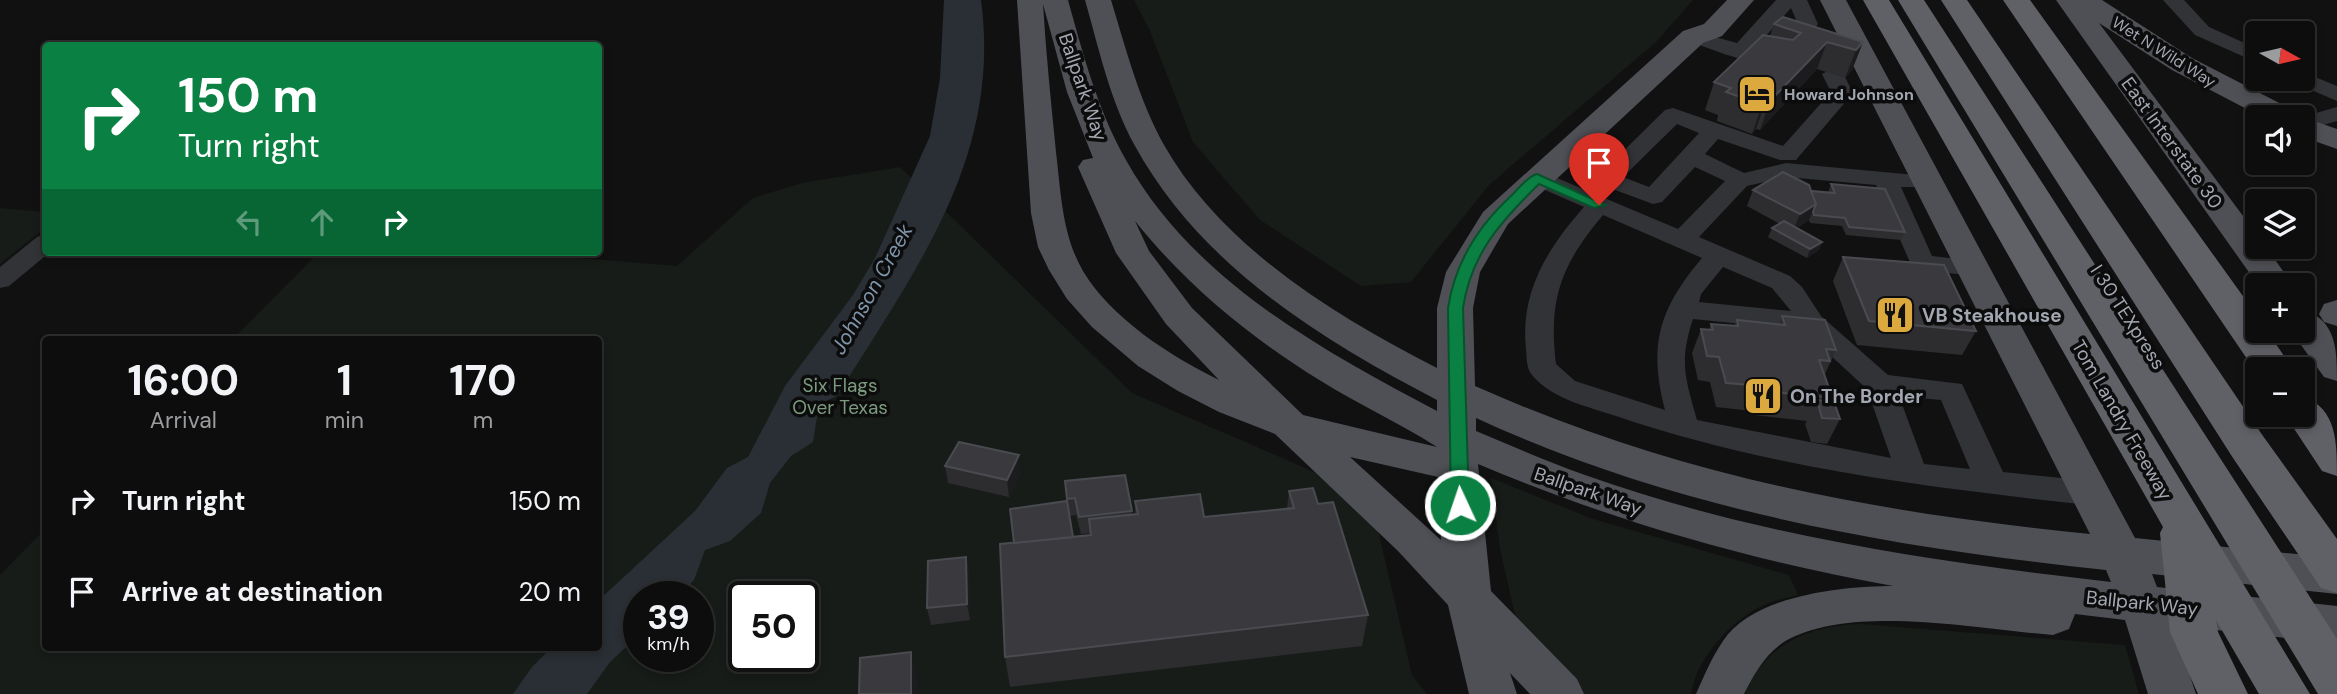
<!DOCTYPE html>
<meta charset="utf-8">
<style>
body{margin:0;font-family:"DM Sans",sans-serif;background:#161617;color:#f1f3f6;height:100vh;display:flex;flex-direction:column;font-size:26px;white-space:nowrap}
*{box-sizing:border-box;margin:0}
p{font-size:23px;color:#9a9c9e}
.icon{flex:none;width:38px;height:38px;fill:none;stroke:currentColor;stroke-width:2;stroke-linecap:round;stroke-linejoin:round}
.map{position:relative;flex:1;overflow:hidden}
.panel{position:absolute;left:42px;top:336px;width:560px;height:315px;display:flex;flex-direction:column;background:#0d0d0e;border-radius:7px;box-shadow:0 4px 10px #0003,0 0 0 2px #2d2d2e}
.panel>*{flex:none}
.top-card{position:absolute;left:42px;top:42px;width:560px;height:214px;border-radius:7px;box-shadow:0 4px 10px #0003,0 0 0 2px #2d2d2e;background:#0b8043;color:#fff;overflow:hidden}
.needle{width:46px;rotate:98deg}
.buttons{position:absolute;left:2245px;top:21px;display:grid;gap:14px}
.buttons a{display:grid;place-items:center;width:70px;height:70px;border-radius:7px;background:#0d0d0e;box-shadow:0 4px 10px #0003,0 0 0 2px #2d2d2e;font-size:35px}
.speed{position:absolute;left:623px;top:581px;display:flex;gap:14px;font-size:35px;font-weight:700;text-align:center}
.speed>*{display:grid;place-content:center;width:91px;height:91px;border-radius:50%;background:#0d0d0e;box-shadow:0 4px 10px #0003,0 0 0 2px #2d2d2e;line-height:1}
.speed small{font-size:18px;font-weight:400}
.speed .limit{border:4px solid #111;border-radius:10px;background:#fff;color:#111}
.pin{position:absolute;display:grid;place-items:center;width:60px;height:60px;color:#fff;margin:-72px -30px;border-radius:50% 50% 50% 0;rotate:-45deg;box-shadow:0 0 7px #0007}
.pin .icon{rotate:45deg}
.me{position:absolute;width:77px;margin:-38px;rotate:357deg;stroke-linejoin:round;filter:drop-shadow(0 0 5px #0008)}
.turn{display:flex;align-items:center;gap:24px;height:147px;padding:0 21px;font-size:32px}
.turn .icon{width:91px;height:91px;stroke-width:2.5}
.turn b{display:block;font-size:49px;line-height:60px}
.lanes{display:flex;align-items:center;height:66px;padding:0 21px;background:#0003;justify-content:center;gap:35px;direction:ltr}
.lanes .off{opacity:.35}
.eta{display:flex;justify-content:space-evenly;align-items:center;height:119px;text-align:center}
.eta b{font-size:42px;font-weight:700;line-height:49px}
ul{padding:0;list-style:none}
li{display:flex;align-items:center;gap:21px;height:91px;padding:0 21px}
li div{flex:1}
li b{display:block;font-size:26px}
li em{font-style:normal}
.map>svg:first-child{display:block}
.green{fill:#171c18;fill-rule:evenodd}
.water{fill:#292f34}
.lines{fill:none;stroke-linecap:round;stroke-linejoin:round}
.minor{fill:#323336;fill-rule:evenodd}
.major{fill:#4e5055;fill-rule:evenodd}
.highway{fill:#5f6167;fill-rule:evenodd}
.wall{fill:#2d2d30;fill-rule:evenodd}
.shaded-wall{fill:#1c1c1e}
.building{fill:#3a3a3e;stroke:#4a4b50;stroke-width:2}
.route{fill:#0b8043;stroke:#07532c;stroke-width:2}
.labels{text-anchor:middle;dominant-baseline:central;stroke-width:7;stroke-linejoin:round;paint-order:stroke}
.far-street-label{font-size:16px;fill:#a3a7b1;stroke:#0c0c0d}
.far-poi-label{font-size:16px;font-weight:bold;fill:#a3a7b1;stroke:#0c0c0d;text-anchor:start}
.street-label{font-size:19px;fill:#a3a7b1;stroke:#0c0c0d}
.poi-label{font-size:19px;font-weight:bold;fill:#a3a7b1;stroke:#0c0c0d;text-anchor:start}
.park-label{font-size:19px;fill:#7c9a7e;stroke:#0c0c0d}
.water-label{font-size:21px;font-style:italic;fill:#7e94a9;stroke:#0c0c0d}
</style>
<div class="map">
<svg width="2337" height="694" viewBox="0 0 2337 694">
<rect width="100%" height="100%" fill="#111112"/>
<g class="green">
<path d="M 1134,0 L 1693,0 L 1656,42 L 1489,185 L 1411,282 L 1361,286 L 1260,220 L 1193,142 L 1150,31 Z"/>
<path d="M 900,167 L 1132,393 L 1370,496 L 1412,675 L 1427,694 L 0,694 L 0,575 L 45,529 L 46,648 L 598,648 L 598,340 L 233,339 L 319,252 L 504,252 L 677,266 L 753,198 L 802,183 ZM 639,597 L 698,597 L 698,656 L 639,656 ZM 744,597 L 803,597 L 803,656 L 744,656 Z"/>
<path d="M 0,208 L 45,212 L 46,227 L 0,264 Z"/>
<path d="M 1491,478 L 1593,519 L 1789,575 L 1798,595 C 1788,598 1776,599 1766,604 C 1733,619 1697,656 1691,694 L 1581,694 L 1517,624 L 1500,549 Z"/>
<path d="M 1861,624 L 2125,645 L 2139,694 L 1745,694 C 1763,644 1812,625 1861,624 Z"/>
</g>
<path class="water" d="M 944,0 L 981,0 C 1002,158 915,270 837,396 L 819,404 L 813,442 L 791,456 L 770,483 L 761,513 L 730,541 L 705,550 L 694,580 L 678,597 L 639,597 L 639,635 L 610,662 L 587,694 L 513,694 L 532,667 L 551,648 L 598,648 L 599,600 L 695,511 L 727,468 L 748,457 L 785,386 L 853,295 L 875,258 L 930,136 L 940,78 Z"/>
<g class="lines">
<g class="minor">
<path d="M 1776,0 L 1807,0 L 1818,24 L 1795,53 L 1790,55 L 1788,61 C 1755,70 1718,50 1686,41 L 1683,37 L 1693,31 L 1737,43 ZM 1791,8 L 1798,24 L 1779,51 L 1755,48 Z"/>
<path d="M 2163,0 L 2184,0 L 2209,27 L 2258,49 L 2258,63 L 2195,35 Z"/>
<path d="M 1833,68 L 1841,69 L 1853,93 L 1796,160 L 1780,160 L 1718,139 L 1705,154 L 1744,173 L 1786,163 L 1937,177 L 1941,182 L 1937,187 L 1901,187 L 1932,256 L 1983,262 L 1987,268 L 1983,274 L 1974,276 L 1913,269 L 1876,185 L 1786,177 L 1747,186 L 1699,237 L 1790,276 L 1802,287 L 1821,316 L 1888,375 L 1962,384 L 2003,472 L 2090,481 L 2101,485 L 2106,493 L 2101,501 L 2090,505 C 1930,488 1769,468 1616,416 C 1587,406 1553,400 1532,375 C 1526,368 1527,358 1526,349 C 1520,292 1547,249 1584,207 L 1529,183 L 1525,178 L 1529,173 L 1545,173 L 1678,229 L 1725,181 L 1695,167 L 1662,202 L 1653,204 L 1599,184 L 1595,179 L 1665,110 L 1673,108 L 1783,146 L 1831,92 L 1822,74 ZM 1677,124 L 1699,133 L 1649,187 L 1623,177 ZM 1603,215 L 1702,258 C 1659,309 1648,345 1665,410 L 1575,381 L 1556,364 C 1548,299 1561,265 1603,215 ZM 1723,267 L 1772,288 L 1791,311 L 1699,302 L 1701,294 ZM 1693,319 L 1803,330 L 1867,389 L 1891,458 L 1697,420 C 1685,378 1679,361 1693,319 ZM 1899,396 L 1941,400 L 1970,469 L 1924,464 Z"/>
<path d="M 2303,72 L 2337,86 L 2337,101 L 2295,83 L 2293,79 L 2303,79 Z"/>
<path d="M 2337,107 L 2337,121 L 2303,131 L 2302,117 Z"/>
<path d="M 46,234 L 46,252 L 50,252 L 9,286 L 0,288 L 0,267 L 37,237 Z"/>
</g>
<g class="major">
<path d="M 1017,0 L 1068,0 C 1083,54 1098,111 1126,160 C 1193,280 1320,349 1437,411 L 1437,400 C 1320,339 1201,266 1135,146 C 1110,101 1099,49 1085,0 L 1111,0 C 1126,49 1139,100 1164,145 C 1222,247 1335,316 1437,368 L 1437,308 L 1446,272 L 1483,212 L 1683,31 L 1704,24 L 1727,0 L 1754,0 L 1722,36 L 1703,43 L 1508,224 L 1480,272 L 1473,308 L 1475,386 C 1677,476 1872,512 2090,534 L 1820,0 L 1846,0 L 2135,538 L 2337,558 L 2337,594 L 2152,574 L 2157,587 L 2337,606 L 2337,644 L 2173,625 L 2196,694 L 2148,694 L 2125,620 L 2075,614 L 2069,629 L 2053,635 C 1979,629 1858,605 1791,638 C 1768,649 1755,672 1744,694 L 1696,694 C 1704,676 1712,657 1723,641 C 1753,595 1844,586 1893,586 C 1750,560 1612,521 1478,464 L 1491,591 L 1577,679 L 1584,694 L 1530,694 L 1510,673 L 1517,694 L 1469,694 L 1448,605 L 1398,551 L 1275,434 L 1219,412 L 1178,391 L 1138,366 L 1092,327 L 1067,299 L 1049,270 L 1038,247 L 1031,213 ZM 1043,4 L 1067,92 L 1093,158 L 1083,160 L 1078,167 L 1116,253 L 1166,324 L 1219,380 C 1170,356 1111,318 1083,271 C 1062,235 1061,193 1056,152 C 1051,103 1046,53 1043,4 ZM 1135,221 C 1187,286 1251,338 1321,381 C 1359,405 1400,423 1437,447 L 1303,415 L 1192,308 L 1149,251 ZM 1476,418 C 1675,510 1890,547 2106,570 L 2111,582 C 1934,562 1753,535 1585,475 C 1548,462 1512,446 1476,431 ZM 1350,457 L 1438,477 L 1441,540 Z"/>
<path d="M 2056,0 L 2102,0 L 2192,58 L 2295,111 L 2300,117 L 2262,117 L 2172,70 L 2099,23 L 2258,236 L 2258,247 L 2266,247 L 2293,285 L 2258,285 Z"/>
<path d="M 2302,117 L 2303,117 L 2337,129 L 2337,149 L 2303,137 Z"/>
<path d="M 2337,300 L 2337,326 L 2324,322 L 2319,314 L 2324,304 Z"/>
<path d="M 2303,310 C 2337,320 2337,351 2337,381 L 2324,377 L 2291,331 L 2303,331 Z"/>
</g>
<g class="highway">
<path d="M 1863,0 L 1889,0 L 2310,694 L 2259,694 L 2216,620 L 2218,632 L 2248,694 L 2198,694 L 2170,632 L 2160,533 L 2163,527 Z"/>
<path d="M 1898,0 L 1924,0 L 2337,639 L 2337,694 L 2318,694 Z"/>
<path d="M 1941,0 L 1967,0 L 2263,436 L 2337,539 L 2337,593 L 2321,588 L 2233,458 Z"/>
<path d="M 2003,0 L 2030,0 L 2258,317 L 2258,331 L 2267,331 L 2293,369 L 2258,369 L 2258,375 Z"/>
<path d="M 2303,397 C 2337,408 2337,443 2337,476 L 2322,471 L 2285,415 L 2303,415 Z"/>
</g>
</g>
<g class="wall">
<path d="M 1774,24 L 1863,42 L 1852,70 L 1845,78 L 1817,69 L 1760,130 L 1756,129 L 1752,134 L 1717,121 L 1718,115 L 1705,110 L 1714,82 L 1770,36 Z"/>
<path d="M 1831,184 L 1905,232 L 1901,240 L 1846,235 L 1842,226 L 1810,223 L 1809,220 L 1797,228 L 1822,242 L 1819,250 L 1807,258 L 1768,237 L 1772,228 L 1780,224 L 1747,206 L 1753,190 L 1828,193 Z"/>
<path d="M 1843,257 L 1976,331 L 1962,355 L 1857,345 L 1833,281 Z"/>
<path d="M 1782,316 L 1836,350 L 1825,374 L 1840,419 L 1827,444 L 1811,442 L 1805,424 L 1807,421 L 1754,415 L 1752,411 L 1716,407 L 1710,382 L 1698,380 L 1692,353 L 1701,329 L 1709,329 L 1711,324 L 1734,326 L 1737,320 L 1779,324 Z"/>
<path d="M 945,466 L 1021,472 L 1009,497 L 948,483 Z"/>
<path d="M 1065,481 L 1132,511 L 1132,515 L 1135,514 L 1135,501 L 1204,517 L 1287,509 L 1289,491 L 1318,504 L 1368,615 L 1362,646 L 1010,687 L 1005,657 L 1067,502 ZM 1076,515 L 1081,534 L 1090,533 L 1090,535 L 1073,537 L 1069,516 Z"/>
<path d="M 966,557 L 969,574 L 970,620 L 931,625 L 927,608 Z"/>
</g>
<g class="shaded-wall">
<path d="M 1827,42 L 1817,69 L 1760,130 L 1770,101 Z"/>
<path d="M 1863,42 L 1852,70 L 1845,78 L 1856,50 Z"/>
<path d="M 1766,100 L 1756,129 L 1752,134 L 1762,105 Z"/>
<path d="M 1816,204 L 1809,220 L 1793,231 L 1800,214 Z"/>
<path d="M 1822,242 L 1819,250 L 1807,258 L 1810,249 Z"/>
<path d="M 1019,455 L 1021,472 L 1009,497 L 1007,480 Z"/>
<path d="M 966,557 L 969,574 L 970,620 L 967,604 Z"/>
<path d="M 911,652 L 917,676 L 917,694 L 911,694 Z"/>
</g>
<g class="building">
<path d="M 1783,17 L 1863,42 L 1856,50 L 1827,42 L 1770,101 L 1766,100 L 1762,105 L 1726,92 L 1731,88 L 1714,82 L 1763,35 L 1793,40 L 1801,33 L 1774,24 Z"/>
<path d="M 1783,172 L 1809,185 L 1816,204 L 1800,214 L 1753,190 Z"/>
<path d="M 1831,184 L 1885,189 L 1905,232 L 1849,227 L 1845,218 L 1814,215 L 1813,212 L 1816,204 L 1811,191 L 1835,193 Z"/>
<path d="M 1784,221 L 1822,242 L 1810,249 L 1772,228 Z"/>
<path d="M 1843,257 L 1944,265 L 1976,331 L 1869,321 Z"/>
<path d="M 1782,316 L 1825,320 L 1836,350 L 1826,349 L 1830,361 L 1819,360 L 1840,419 L 1822,418 L 1817,400 L 1825,401 L 1823,397 L 1764,391 L 1763,386 L 1726,383 L 1719,357 L 1707,356 L 1701,329 L 1713,330 L 1711,324 L 1738,326 L 1737,320 L 1785,325 Z"/>
<path d="M 959,442 L 1019,455 L 1007,480 L 945,466 Z"/>
<path d="M 1125,475 L 1132,511 L 1079,517 L 1075,498 L 1067,499 L 1065,481 Z"/>
<path d="M 1313,488 L 1318,504 L 1333,502 L 1368,615 L 1005,657 L 1000,544 L 1091,535 L 1089,519 L 1138,514 L 1135,501 L 1200,494 L 1204,517 L 1294,508 L 1289,491 Z"/>
<path d="M 1067,501 L 1073,537 L 1014,543 L 1010,509 Z"/>
<path d="M 966,557 L 967,604 L 927,608 L 928,561 Z"/>
<path d="M 911,652 L 911,694 L 859,694 L 860,658 Z"/>
</g>
<path class="route" d="M 1537,174 L 1606,205 L 1594,208 L 1539,184 C 1501,221 1471,254 1463,308 L 1469,505 L 1460,512 L 1451,505 L 1448,308 C 1455,262 1478,226 1512,195 C 1519,188 1527,177 1537,174 Z"/>
<defs>
<g id="hotel-square" transform="scale(2.0125)"><rect x="-9" y="-9" width="18" height="18" rx="4" fill="#dca93e" stroke="#0c0c0d"/><path d="M-6-4.5h1.5V1H6V5H4.5V3h-9V5H-6ZM-4 0a1.8 1.8 0 1 1 3.6 0ZM.5 0V-2.5h3Q6-2.5 6 0Z" fill="#111"/></g>
<g id="restaurant-square" transform="scale(2.0125)"><rect x="-9" y="-9" width="18" height="18" rx="4" fill="#dca93e" stroke="#0c0c0d"/><path d="M-5-6h1v4h1v-4h1v4h1v-4h1v5L-1.5 .5V6h-2V.5L-5-1ZM5-6V6H3V1.5H1.5Q1.5-4 5-6Z" fill="#111"/></g>
</defs>
<g fill-rule="evenodd">
<use href="#hotel-square" x="1757" y="94"/>
<use href="#restaurant-square" x="1895" y="315"/>
<use href="#restaurant-square" x="1763" y="396"/>
</g>
<g class="labels">
<g class="far-street-label">
<text transform="translate(2164 52) rotate(32)">Wet N Wild Way</text>
</g>
<g class="far-poi-label">
<text x="1784" y="94">Howard Johnson</text>
</g>
<g class="street-label">
<text transform="translate(1083 87) rotate(71)">Ballpark Way</text>
<text transform="translate(2172 143) rotate(54)">East Interstate 30</text>
<text transform="translate(2128 317) rotate(57)">I 30 TEXpress</text>
<text transform="translate(2122 420) rotate(60)">Tom Landry Freeway</text>
<text transform="translate(1588 491) rotate(19)">Ballpark Way</text>
<text transform="translate(2142 603) rotate(6)">Ballpark Way</text>
</g>
<g class="poi-label">
<text x="1922" y="315">VB Steakhouse</text>
<text x="1790" y="396">On The Border</text>
</g>
<g class="park-label">
<text x="840" y="385">Six Flags<tspan x="840" dy="22">Over Texas</tspan></text>
</g>
<g class="water-label">
<text transform="translate(872 289) rotate(-61)">Johnson Creek</text>
</g>
</g>
</svg>
<div class="buttons">
<a><svg class="needle" viewBox="-14 -14 28 28"><path d="M0-13l5 13h-10z" fill="#e53935"/><path d="M0 13l5-13h-10z" fill="#9a9c9e"/></svg></a>
<a><svg class="icon" aria-label="sound" viewBox="0 0 24 24"><path d="M4 9h4l5-4v14l-5-4H4zM17 9q2 3 0 6"/></svg></a>
<a><svg class="icon" aria-label="layers" viewBox="0 0 24 24"><path d="M12 4l9 5-9 5-9-5zM3 14l9 5 9-5"/></svg></a>
<a>+</a>
<a>−</a>
</div>
<div class="speed"><div>39<small>km/h</small></div><div class="limit">50</div></div>
<div class="pin" style="left:1599px;top:205px;background:#d93025"><svg class="icon" aria-label="arrive" viewBox="0 0 24 24"><path d="M6 21V4h12l-3 4 3 4H6"/></svg></div>
<svg class="me" style="left:1460px;top:505px" viewBox="-20 -20 40 40"><circle r="17" fill="#0b8043" stroke="#fff" stroke-width="3"/><path d="M0-11L8 9 0 5-8 9z" fill="#fff"/></svg>
<div class="top-card">
<div class="turn"><svg class="icon" aria-label="right" viewBox="0 0 24 24"><path d="M7 20v-9h11M14 6l5 5-5 5"/></svg><div><b>150 m</b>Turn right</div></div>
<div class="lanes"><svg class="icon off" aria-label="left" viewBox="0 0 24 24"><path d="M17 20v-9H6M10 6l-5 5 5 5"/></svg><svg class="icon off" aria-label="ahead" viewBox="0 0 24 24"><path d="M12 20V5M6 11l6-6 6 6"/></svg><svg class="icon" aria-label="right" viewBox="0 0 24 24"><path d="M7 20v-9h11M14 6l5 5-5 5"/></svg></div>
</div>
<section class="panel">
<div class="eta">
<div><b>16:00</b><p>Arrival</p></div>
<div><b>1</b><p>min</p></div>
<div><b>170</b><p>m</p></div>
</div>
<ul>
<li><svg class="icon" aria-label="right" viewBox="0 0 24 24"><path d="M7 20v-9h11M14 6l5 5-5 5"/></svg><div><b>Turn right</b></div><em>150 m</em></li>
<li><svg class="icon" aria-label="arrive" viewBox="0 0 24 24"><path d="M6 21V4h12l-3 4 3 4H6"/></svg><div><b>Arrive at destination</b></div><em>20 m</em></li>
</ul>
</section>
</div>
